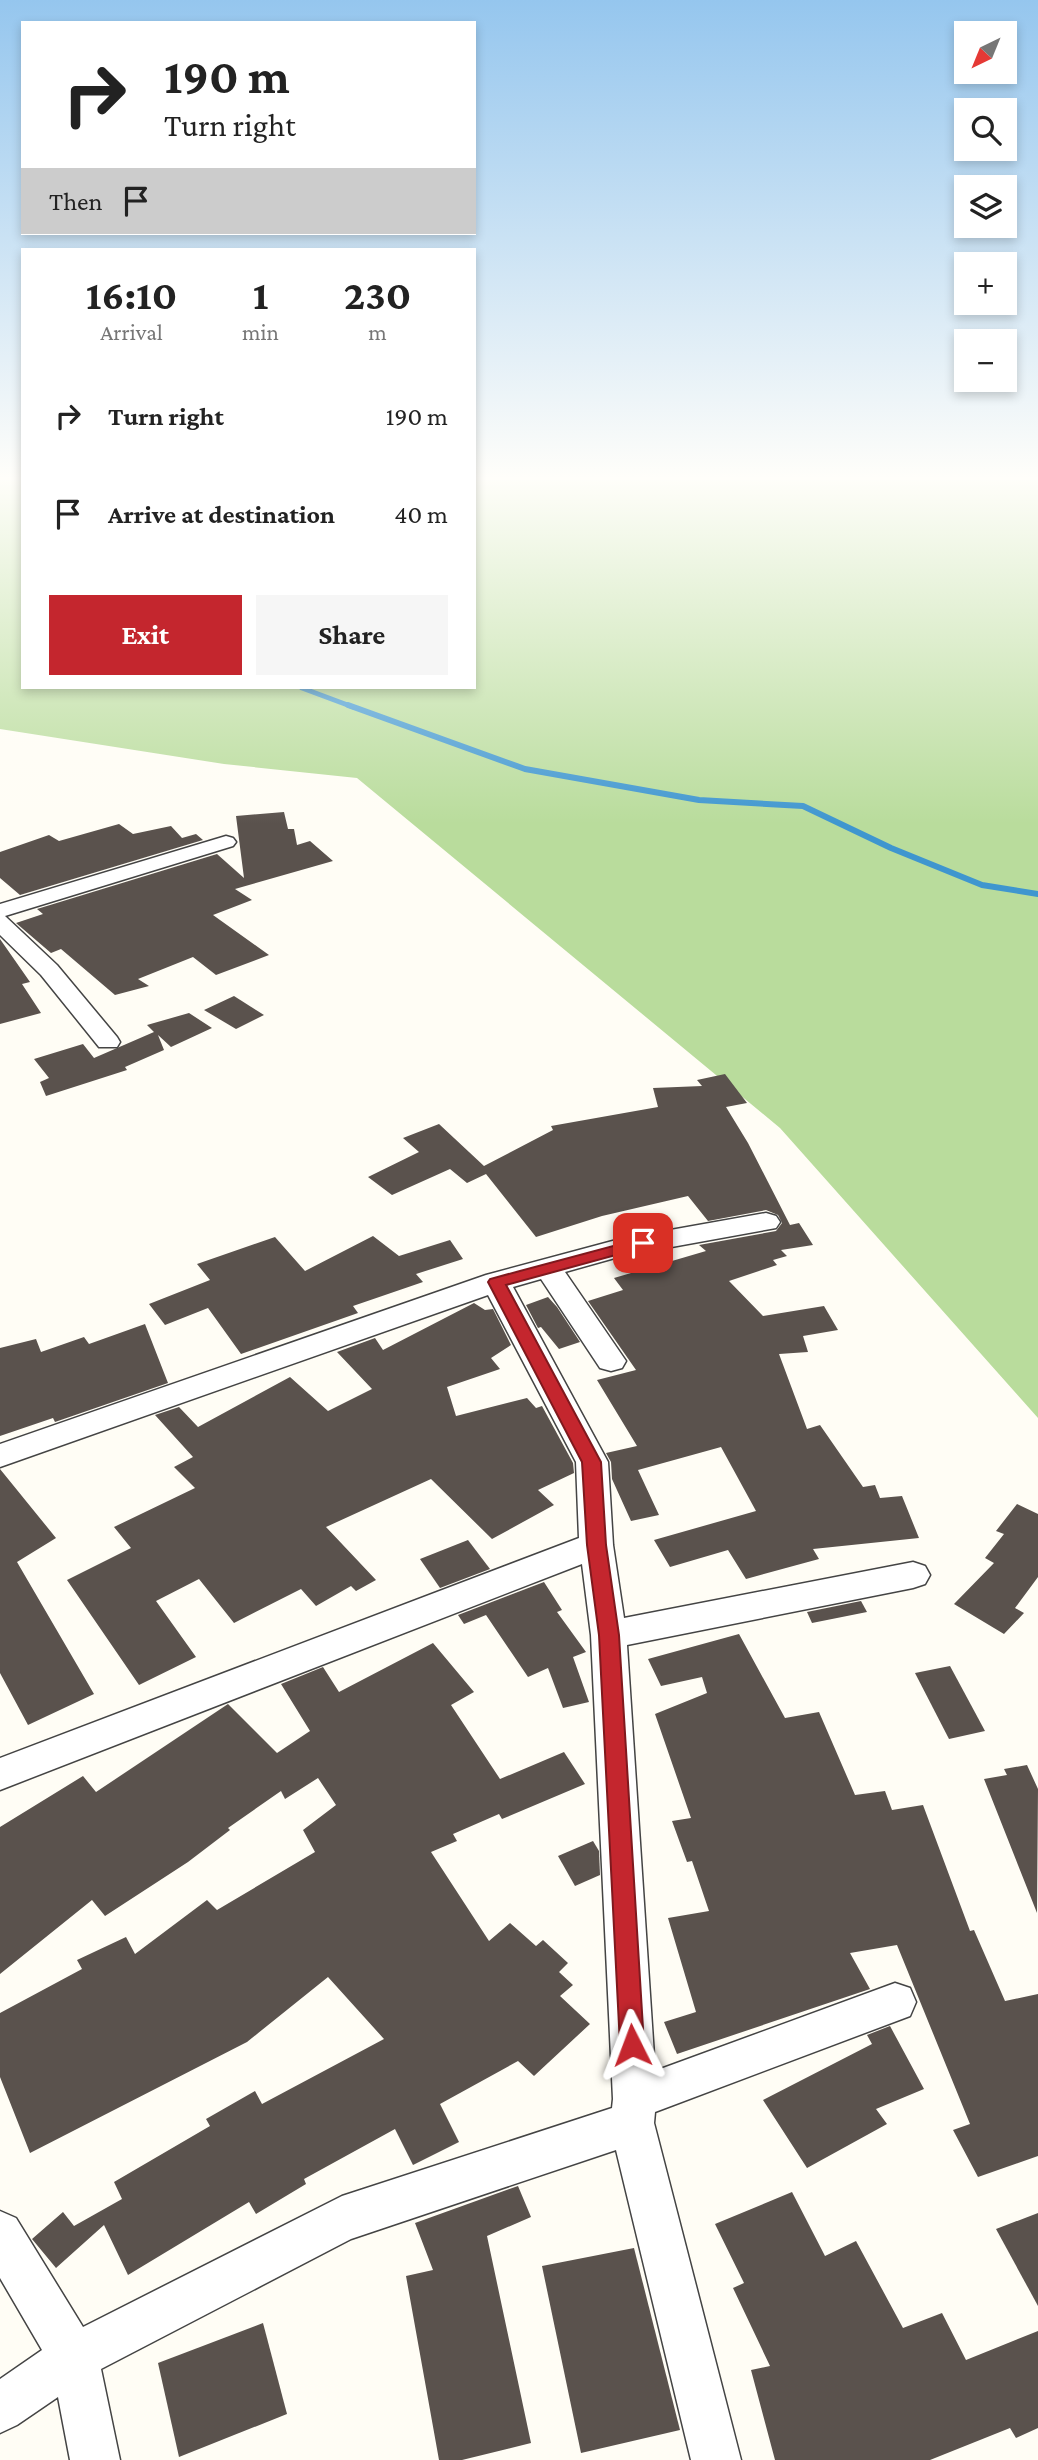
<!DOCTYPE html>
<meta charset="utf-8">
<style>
body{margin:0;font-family:"Crimson Pro",serif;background:#f6f6f6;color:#222;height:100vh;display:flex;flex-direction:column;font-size:26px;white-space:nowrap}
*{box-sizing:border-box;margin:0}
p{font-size:23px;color:#767676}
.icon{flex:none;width:38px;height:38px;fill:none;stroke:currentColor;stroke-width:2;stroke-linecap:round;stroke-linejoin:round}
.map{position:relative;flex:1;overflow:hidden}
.sheet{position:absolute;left:21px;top:248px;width:455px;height:441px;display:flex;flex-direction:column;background:#fff;border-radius:0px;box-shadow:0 4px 10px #0003}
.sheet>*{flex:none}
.banner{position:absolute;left:21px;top:21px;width:455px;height:214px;border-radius:0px;box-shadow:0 4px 10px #0003;background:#fff;color:#222;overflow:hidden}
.needle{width:46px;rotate:223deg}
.buttons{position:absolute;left:954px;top:21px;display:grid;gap:14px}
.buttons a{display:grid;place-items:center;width:63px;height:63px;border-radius:0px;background:#fff;box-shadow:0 4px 10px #0003;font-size:35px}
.pin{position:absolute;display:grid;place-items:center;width:60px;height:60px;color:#fff;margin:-30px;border-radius:14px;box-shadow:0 4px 10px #0006}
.me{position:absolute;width:77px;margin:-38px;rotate:357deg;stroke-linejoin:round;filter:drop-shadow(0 0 5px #0008)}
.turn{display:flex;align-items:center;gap:24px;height:147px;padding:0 28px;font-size:32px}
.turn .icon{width:91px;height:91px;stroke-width:2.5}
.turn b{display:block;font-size:49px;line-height:60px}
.then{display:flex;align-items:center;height:66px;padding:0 28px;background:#0003;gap:14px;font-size:26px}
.eta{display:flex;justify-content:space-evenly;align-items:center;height:119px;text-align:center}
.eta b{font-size:42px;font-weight:700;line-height:49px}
.action{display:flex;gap:14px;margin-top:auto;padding:14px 28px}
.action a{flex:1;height:80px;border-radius:0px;background:#c4262e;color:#fff;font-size:28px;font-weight:700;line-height:80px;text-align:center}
.action a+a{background:#f6f6f6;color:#222}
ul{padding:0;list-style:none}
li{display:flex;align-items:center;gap:21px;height:98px;padding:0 28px}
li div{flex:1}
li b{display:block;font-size:26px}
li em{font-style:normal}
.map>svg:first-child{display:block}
.forest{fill:#b9dc9c}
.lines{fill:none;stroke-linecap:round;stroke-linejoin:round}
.stream-far1{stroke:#3f96cf;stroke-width:5}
.stream{stroke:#3f96cf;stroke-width:6}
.building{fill:#5a524d}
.minor-casing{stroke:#444;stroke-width:3}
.minor{fill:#fff;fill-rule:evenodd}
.route{fill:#c4262e;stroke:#7f191e;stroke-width:2}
</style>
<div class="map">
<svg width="1038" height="2460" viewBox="0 0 1038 2460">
<rect width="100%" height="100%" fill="#fffdf5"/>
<path class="forest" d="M 0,480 L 23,480 L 23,688 L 474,688 L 474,480 L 1038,480 L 1038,1418 L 780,1128 L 357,778 L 224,764 L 0,729 Z"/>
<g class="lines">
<path class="stream-far1" d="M 302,688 L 353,707"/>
<path class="stream" d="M 348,705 L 525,769 L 699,800 L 803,806 L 891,848 L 982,885 L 1038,894"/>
</g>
<g class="building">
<path d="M 284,812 L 288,829 L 294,829 L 297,845 L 310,841 L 333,861 L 235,889 L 252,900 L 213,915 L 269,955 L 216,975 L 193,957 L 138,979 L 149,986 L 115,995 L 61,949 L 51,953 L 16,923 L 43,914 L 37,909 L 217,854 L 244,878 L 236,816 Z"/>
<path d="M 119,824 L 133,834 L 171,826 L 182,838 L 196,834 L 203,840 L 20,895 L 0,878 L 0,852 L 49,835 L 59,841 Z"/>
<path d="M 0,939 L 30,982 L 22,984 L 41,1013 L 0,1024 Z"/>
<path d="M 234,996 L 264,1015 L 236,1029 L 204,1010 Z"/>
<path d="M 189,1013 L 212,1028 L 171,1047 L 158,1035 L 164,1050 L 125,1067 L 127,1070 L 46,1096 L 40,1082 L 49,1078 L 34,1059 L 83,1044 L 94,1058 L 154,1032 L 147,1025 Z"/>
<path d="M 725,1074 L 747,1103 L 726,1107 L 748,1143 L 790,1225 L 799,1223 L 813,1245 L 781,1250 L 787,1256 L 773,1260 L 777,1265 L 729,1281 L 763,1316 L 824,1306 L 838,1330 L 803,1336 L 808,1352 L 779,1354 L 807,1429 L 820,1425 L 863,1487 L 875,1485 L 880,1498 L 902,1496 L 919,1538 L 813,1549 L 819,1559 L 746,1579 L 728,1550 L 670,1567 L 654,1540 L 756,1511 L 721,1447 L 638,1470 L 659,1515 L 631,1521 L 612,1479 L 611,1462 L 606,1453 L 637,1446 L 597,1380 L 636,1370 L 588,1301 L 623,1290 L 614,1278 L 706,1251 L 699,1245 L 776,1231 L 782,1223 L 778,1215 L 766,1210 L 708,1221 L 688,1196 L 602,1216 L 536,1237 L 486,1174 L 467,1183 L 450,1169 L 392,1195 L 368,1177 L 419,1152 L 403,1138 L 439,1124 L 484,1166 L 553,1130 L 551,1126 L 658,1107 L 653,1088 L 702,1086 L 697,1080 Z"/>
<path d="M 373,1236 L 399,1256 L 450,1240 L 463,1259 L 416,1274 L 423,1282 L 353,1306 L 358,1313 L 241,1354 L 208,1308 L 165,1325 L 149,1304 L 210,1280 L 197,1264 L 275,1237 L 305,1271 Z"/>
<path d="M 548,1297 L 557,1307 L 580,1342 L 559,1349 L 541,1327 L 538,1328 L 526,1305 Z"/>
<path d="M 474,1303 L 485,1310 L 493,1309 L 511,1345 L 491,1358 L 500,1369 L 447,1387 L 456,1416 L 527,1398 L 536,1408 L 542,1406 L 573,1463 L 574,1473 L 538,1490 L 554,1505 L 492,1539 L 431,1479 L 326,1527 L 376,1580 L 356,1591 L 351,1586 L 316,1606 L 301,1589 L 234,1623 L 199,1579 L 156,1601 L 196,1657 L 139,1685 L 67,1580 L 131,1548 L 114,1527 L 195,1488 L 174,1467 L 193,1457 L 155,1415 L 179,1407 L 198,1427 L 290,1377 L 328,1411 L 372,1389 L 337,1352 L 375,1338 L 383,1350 Z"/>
<path d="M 145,1324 L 168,1383 L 55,1422 L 53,1418 L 0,1436 L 0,1348 L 36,1339 L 41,1352 L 84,1337 L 89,1344 Z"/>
<path d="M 0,1469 L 56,1538 L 17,1562 L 94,1694 L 28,1725 L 0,1673 Z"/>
<path d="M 1017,1504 L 1038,1514 L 1038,1577 L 1015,1608 L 1024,1613 L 1004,1634 L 954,1604 L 994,1563 L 985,1558 L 1004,1534 L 996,1531 Z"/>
<path d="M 468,1540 L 490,1569 L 440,1588 L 420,1559 Z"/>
<path d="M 544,1582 L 562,1610 L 557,1612 L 586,1652 L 573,1657 L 589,1702 L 563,1708 L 548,1668 L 528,1677 L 486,1615 L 464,1624 L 458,1615 Z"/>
<path d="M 861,1601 L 867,1612 L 812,1623 L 807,1612 Z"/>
<path d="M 739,1634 L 785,1718 L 819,1712 L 855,1795 L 885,1791 L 892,1810 L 923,1805 L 970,1931 L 974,1930 L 1005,2001 L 1038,1994 L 1038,2156 L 978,2177 L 953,2130 L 970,2124 L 897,1945 L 850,1953 L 870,1989 L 677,2054 L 664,2022 L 696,2012 L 668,1918 L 709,1911 L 692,1861 L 687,1862 L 672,1821 L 691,1818 L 655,1714 L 707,1693 L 702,1677 L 661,1686 L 648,1659 Z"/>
<path d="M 433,1643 L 474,1692 L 451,1705 L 500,1779 L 564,1752 L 585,1784 L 502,1819 L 499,1814 L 453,1834 L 457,1841 L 431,1852 L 489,1941 L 510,1923 L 536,1946 L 543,1940 L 568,1963 L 559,1972 L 573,1985 L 560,1996 L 590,2024 L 534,2076 L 518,2061 L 440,2104 L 459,2142 L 413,2165 L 395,2129 L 304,2179 L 306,2184 L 256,2214 L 249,2202 L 128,2275 L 104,2225 L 56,2268 L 32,2239 L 63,2212 L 74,2226 L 122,2199 L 114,2182 L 210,2126 L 206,2119 L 255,2091 L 262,2104 L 384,2039 L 328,1977 L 247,2042 L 30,2153 L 0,2077 L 0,2013 L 82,1969 L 77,1960 L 126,1937 L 135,1954 L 207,1900 L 217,1910 L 315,1852 L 303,1830 L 336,1805 L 318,1778 L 285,1799 L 281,1791 L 228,1828 L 230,1830 L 188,1862 L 105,1916 L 92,1900 L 0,1974 L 0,1827 L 83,1776 L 96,1792 L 228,1704 L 277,1753 L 310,1731 L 281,1684 L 323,1667 L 339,1692 Z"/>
<path d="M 950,1666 L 985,1731 L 949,1739 L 915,1673 Z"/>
<path d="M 1027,1765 L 1038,1789 L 1037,1913 L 984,1779 L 1007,1775 L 1004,1769 Z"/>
<path d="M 593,1841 L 599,1851 L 600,1875 L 575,1886 L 558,1856 Z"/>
<path d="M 890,2026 L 924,2089 L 876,2109 L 887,2124 L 807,2168 L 763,2100 L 872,2044 L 867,2035 Z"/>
<path d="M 518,2186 L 531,2217 L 487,2236 L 531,2443 L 462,2460 L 439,2460 L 406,2276 L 433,2270 L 415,2223 Z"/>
<path d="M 792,2192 L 825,2256 L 856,2241 L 903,2328 L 942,2313 L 966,2360 L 1038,2331 L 1038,2428 L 1016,2438 L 1010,2428 L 930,2460 L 775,2460 L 751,2370 L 770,2366 L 733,2288 L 744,2283 L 715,2224 Z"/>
<path d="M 1038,2213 L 1038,2306 L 996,2229 Z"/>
<path d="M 634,2248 L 680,2430 L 581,2453 L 542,2266 Z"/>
<path d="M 263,2323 L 287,2414 L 179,2457 L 158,2363 Z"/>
</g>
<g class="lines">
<g class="minor-casing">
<g id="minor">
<path d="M 226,836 L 233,838 L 236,842 L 233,846 L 5,916 L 57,965 L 117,1037 L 120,1042 L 117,1047 L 99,1047 L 41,975 L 0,935 L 0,904 Z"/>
<path d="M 766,1213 L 776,1216 L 780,1222 L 776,1228 L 622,1256 L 565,1272 L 626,1361 L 622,1368 L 611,1371 L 600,1368 L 541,1279 L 513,1287 L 608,1462 L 613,1545 L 624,1618 L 913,1562 L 925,1566 L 930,1575 L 925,1584 L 913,1588 L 627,1645 L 655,2071 L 895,1983 L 910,1988 L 916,2002 L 910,2016 L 655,2112 L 654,2123 L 741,2460 L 691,2460 L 616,2150 L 351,2239 L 101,2369 L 120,2460 L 70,2460 L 58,2397 L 17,2425 L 0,2433 L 0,2379 L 42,2350 L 0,2278 L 0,2211 L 16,2218 L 83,2327 L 342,2196 L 612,2108 L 613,2099 L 591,1635 L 582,1564 L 0,1790 L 0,1758 L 579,1538 L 576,1462 L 488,1295 L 0,1467 L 0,1444 L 486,1275 L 620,1239 Z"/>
</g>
</g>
<use href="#minor" class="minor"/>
</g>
<linearGradient id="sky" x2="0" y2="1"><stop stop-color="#95c6ee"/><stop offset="0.58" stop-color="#fffefa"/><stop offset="1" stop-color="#fffefa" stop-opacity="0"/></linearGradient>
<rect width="1038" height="824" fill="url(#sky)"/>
<path class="route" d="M 643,1238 L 651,1243 L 649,1246 L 506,1285 L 601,1462 L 606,1545 L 619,1635 L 644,2045 L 641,2053 L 632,2056 L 623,2053 L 620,2045 L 599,1635 L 587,1545 L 582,1462 L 488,1282 L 490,1279 Z"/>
</svg>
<div class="buttons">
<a><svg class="needle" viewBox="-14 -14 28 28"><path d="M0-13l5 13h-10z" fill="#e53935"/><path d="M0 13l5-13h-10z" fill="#767676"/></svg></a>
<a><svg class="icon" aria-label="search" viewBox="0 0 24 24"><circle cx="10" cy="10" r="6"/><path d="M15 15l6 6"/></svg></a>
<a><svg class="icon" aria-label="layers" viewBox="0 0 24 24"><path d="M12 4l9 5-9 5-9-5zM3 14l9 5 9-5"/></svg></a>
<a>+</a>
<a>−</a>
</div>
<div class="pin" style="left:643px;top:1243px;background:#d93025"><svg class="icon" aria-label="arrive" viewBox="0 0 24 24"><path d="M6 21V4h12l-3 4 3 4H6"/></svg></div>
<svg class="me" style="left:632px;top:2045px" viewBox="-20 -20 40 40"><path d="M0-17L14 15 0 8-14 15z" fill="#c4262e" stroke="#fff" stroke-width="4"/></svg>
<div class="banner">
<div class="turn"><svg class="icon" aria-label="right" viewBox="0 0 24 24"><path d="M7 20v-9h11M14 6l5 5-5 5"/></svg><div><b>190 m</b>Turn right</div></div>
<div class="then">Then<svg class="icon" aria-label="arrive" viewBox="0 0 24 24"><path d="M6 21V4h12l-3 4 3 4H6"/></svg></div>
</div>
<section class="sheet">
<div class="eta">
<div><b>16:10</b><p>Arrival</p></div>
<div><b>1</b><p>min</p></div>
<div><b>230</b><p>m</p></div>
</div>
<ul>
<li><svg class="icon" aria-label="right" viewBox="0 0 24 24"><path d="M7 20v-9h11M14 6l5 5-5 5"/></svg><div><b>Turn right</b></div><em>190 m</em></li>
<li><svg class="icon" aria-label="arrive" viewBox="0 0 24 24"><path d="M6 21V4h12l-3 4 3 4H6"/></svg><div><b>Arrive at destination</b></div><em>40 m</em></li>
</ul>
<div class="action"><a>Exit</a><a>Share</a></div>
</section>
</div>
